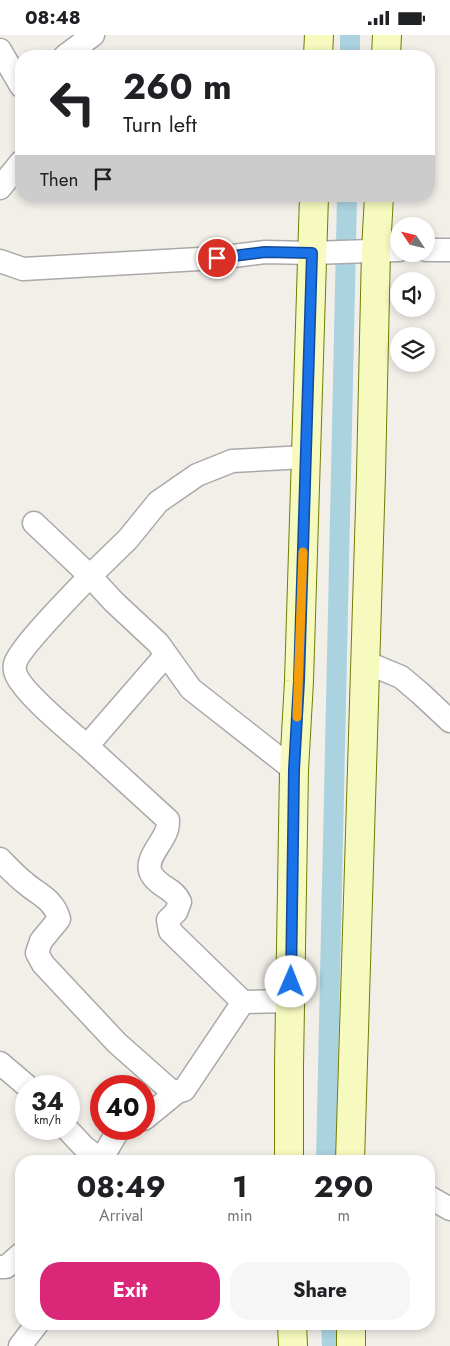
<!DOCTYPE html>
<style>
body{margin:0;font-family:Jost,sans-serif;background:#f6f6f6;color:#202124;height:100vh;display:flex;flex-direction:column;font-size:19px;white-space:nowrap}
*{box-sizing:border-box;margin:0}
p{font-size:16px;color:#757577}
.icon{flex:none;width:28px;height:28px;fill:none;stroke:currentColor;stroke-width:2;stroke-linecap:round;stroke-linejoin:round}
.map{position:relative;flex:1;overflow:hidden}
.panel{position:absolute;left:15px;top:1120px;width:420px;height:175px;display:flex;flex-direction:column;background:#fff;border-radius:20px;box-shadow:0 2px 8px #0003}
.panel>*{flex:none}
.banner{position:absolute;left:15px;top:15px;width:420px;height:152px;border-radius:20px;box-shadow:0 2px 8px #0003;background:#fff;color:#202124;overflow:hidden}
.needle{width:32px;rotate:305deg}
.controls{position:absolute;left:390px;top:182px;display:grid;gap:10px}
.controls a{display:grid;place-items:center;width:45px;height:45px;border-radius:50%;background:#fff;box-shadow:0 2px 8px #0003;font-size:25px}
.speed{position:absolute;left:15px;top:1040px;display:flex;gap:10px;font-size:25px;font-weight:700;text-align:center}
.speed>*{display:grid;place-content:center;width:65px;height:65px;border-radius:50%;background:#fff;box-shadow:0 2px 8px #0003;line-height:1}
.speed small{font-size:12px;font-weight:400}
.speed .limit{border:8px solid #d22;background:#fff;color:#111}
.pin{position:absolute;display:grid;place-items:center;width:42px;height:42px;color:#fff;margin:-21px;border:2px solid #fff;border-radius:50%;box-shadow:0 1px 5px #0007}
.me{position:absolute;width:55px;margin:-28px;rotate:1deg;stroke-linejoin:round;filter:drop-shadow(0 0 4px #0008)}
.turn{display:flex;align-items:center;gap:18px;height:105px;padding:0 25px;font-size:22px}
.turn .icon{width:65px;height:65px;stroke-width:2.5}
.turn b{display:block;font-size:35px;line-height:42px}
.then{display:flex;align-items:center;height:48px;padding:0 25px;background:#0003;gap:10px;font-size:19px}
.eta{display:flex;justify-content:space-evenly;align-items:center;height:85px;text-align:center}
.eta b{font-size:30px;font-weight:700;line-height:35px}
.primary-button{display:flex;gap:10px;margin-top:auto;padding:10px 25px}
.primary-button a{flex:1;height:58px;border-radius:20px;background:#db2777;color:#fff;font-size:20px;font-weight:700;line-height:58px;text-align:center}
.primary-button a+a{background:#f6f6f6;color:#202124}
.status{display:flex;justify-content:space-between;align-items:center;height:35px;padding:0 25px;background:#fff;direction:ltr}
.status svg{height:14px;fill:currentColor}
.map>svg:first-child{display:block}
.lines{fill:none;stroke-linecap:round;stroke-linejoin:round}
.canal{stroke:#aad3df;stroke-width:20}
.street-casing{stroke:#a9a9a9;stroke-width:25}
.secondary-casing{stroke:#707d05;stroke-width:30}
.street{stroke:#fff;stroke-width:22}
.secondary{stroke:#f7fabf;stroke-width:28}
.route-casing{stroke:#114b97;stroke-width:12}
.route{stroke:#1a73e8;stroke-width:9}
.slow{stroke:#f59e0b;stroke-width:9}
</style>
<div class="status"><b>08:48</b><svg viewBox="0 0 49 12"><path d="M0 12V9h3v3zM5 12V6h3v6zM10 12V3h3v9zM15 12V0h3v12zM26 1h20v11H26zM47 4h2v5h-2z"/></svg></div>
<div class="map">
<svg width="450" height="1311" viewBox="0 0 450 1311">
<rect width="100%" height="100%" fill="#f2efe9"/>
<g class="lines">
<g class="canal">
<path d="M 350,21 L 350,0"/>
<path d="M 326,1126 L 347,161"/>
<path d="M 331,1289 L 332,1311"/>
</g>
<g class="street-casing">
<g id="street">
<path d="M 0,15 L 21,51"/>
<path d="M 65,21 L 93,0"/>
<path d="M 0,153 L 21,127"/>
<path d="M 426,215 L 450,215"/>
<path d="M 0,226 L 23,234 L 217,223 L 265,217 L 312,218 L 399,215"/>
<path d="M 34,488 L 90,541 C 76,556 19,613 15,629 C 14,631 15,634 15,636 C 18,654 72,698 87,711"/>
<path d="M 166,620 L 87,711 L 168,785 C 168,789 168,793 166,797 C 161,810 143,826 152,840 C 160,853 174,853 180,867 L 176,877 L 168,885 L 170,896 L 243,967 L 290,966"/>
<path d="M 365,627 L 401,642 L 420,658 L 450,686"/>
<path d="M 294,735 L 191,654 L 158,608 L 114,567 L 90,541 L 128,504 L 158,467 L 197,440 L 232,426 L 305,422"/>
<path d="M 0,824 C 8,832 15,840 24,847 C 37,859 54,864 59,884 L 41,906 L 37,918 L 43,929 L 117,1008 L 169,1054 L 177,1057 L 184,1055 L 243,967"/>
<path d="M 0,1028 L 27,1051"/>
<path d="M 144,1084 L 177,1057"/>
<path d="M 67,1094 L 84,1112 L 102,1126"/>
<path d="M 101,1125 L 119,1094"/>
<path d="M 429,1162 L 450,1174"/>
<path d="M 0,1232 L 6,1232 L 21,1219"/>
<path d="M 20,1311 L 37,1289"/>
</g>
</g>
<g class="secondary-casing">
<g id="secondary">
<path d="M 318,21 L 319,0"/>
<path d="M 386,21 L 387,0"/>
<path d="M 289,1126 L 289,1030 L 294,735 L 299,646 L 314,161"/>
<path d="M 350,1126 L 371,439 L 376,215 L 379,161"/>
<path d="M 292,1289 L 293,1311"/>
<path d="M 351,1289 L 351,1311"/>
</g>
</g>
<use href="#street" class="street"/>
<use href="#secondary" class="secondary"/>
</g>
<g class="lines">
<g class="route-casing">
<path id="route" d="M 217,223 L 265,217 L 312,218 L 299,646 L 294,735 L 291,947"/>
</g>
<use href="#route" class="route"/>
<path class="slow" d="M 297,682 L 303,517"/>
</g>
</svg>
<div class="controls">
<a><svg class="needle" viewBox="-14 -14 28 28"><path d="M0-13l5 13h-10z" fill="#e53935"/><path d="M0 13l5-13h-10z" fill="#757577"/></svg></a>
<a><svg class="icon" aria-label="sound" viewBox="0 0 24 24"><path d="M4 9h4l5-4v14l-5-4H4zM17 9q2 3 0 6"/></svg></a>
<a><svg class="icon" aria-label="layers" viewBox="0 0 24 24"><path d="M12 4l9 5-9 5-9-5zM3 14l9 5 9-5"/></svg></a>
</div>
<div class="speed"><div>34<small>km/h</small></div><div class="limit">40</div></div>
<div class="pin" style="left:217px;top:223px;background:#d93025"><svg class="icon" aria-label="arrive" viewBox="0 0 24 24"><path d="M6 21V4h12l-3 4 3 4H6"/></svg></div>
<svg class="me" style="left:291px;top:947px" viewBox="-20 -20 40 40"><circle r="19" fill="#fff"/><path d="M0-13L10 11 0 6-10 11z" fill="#1a73e8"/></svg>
<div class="banner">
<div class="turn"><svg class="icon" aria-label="left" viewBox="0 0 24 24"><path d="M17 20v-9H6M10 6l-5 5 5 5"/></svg><div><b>260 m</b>Turn left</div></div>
<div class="then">Then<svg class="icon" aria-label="arrive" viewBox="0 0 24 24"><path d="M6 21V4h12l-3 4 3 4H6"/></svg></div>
</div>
<section class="panel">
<div class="eta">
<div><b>08:49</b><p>Arrival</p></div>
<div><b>1</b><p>min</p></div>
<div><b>290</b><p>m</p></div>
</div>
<div class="primary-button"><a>Exit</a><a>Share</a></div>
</section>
</div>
